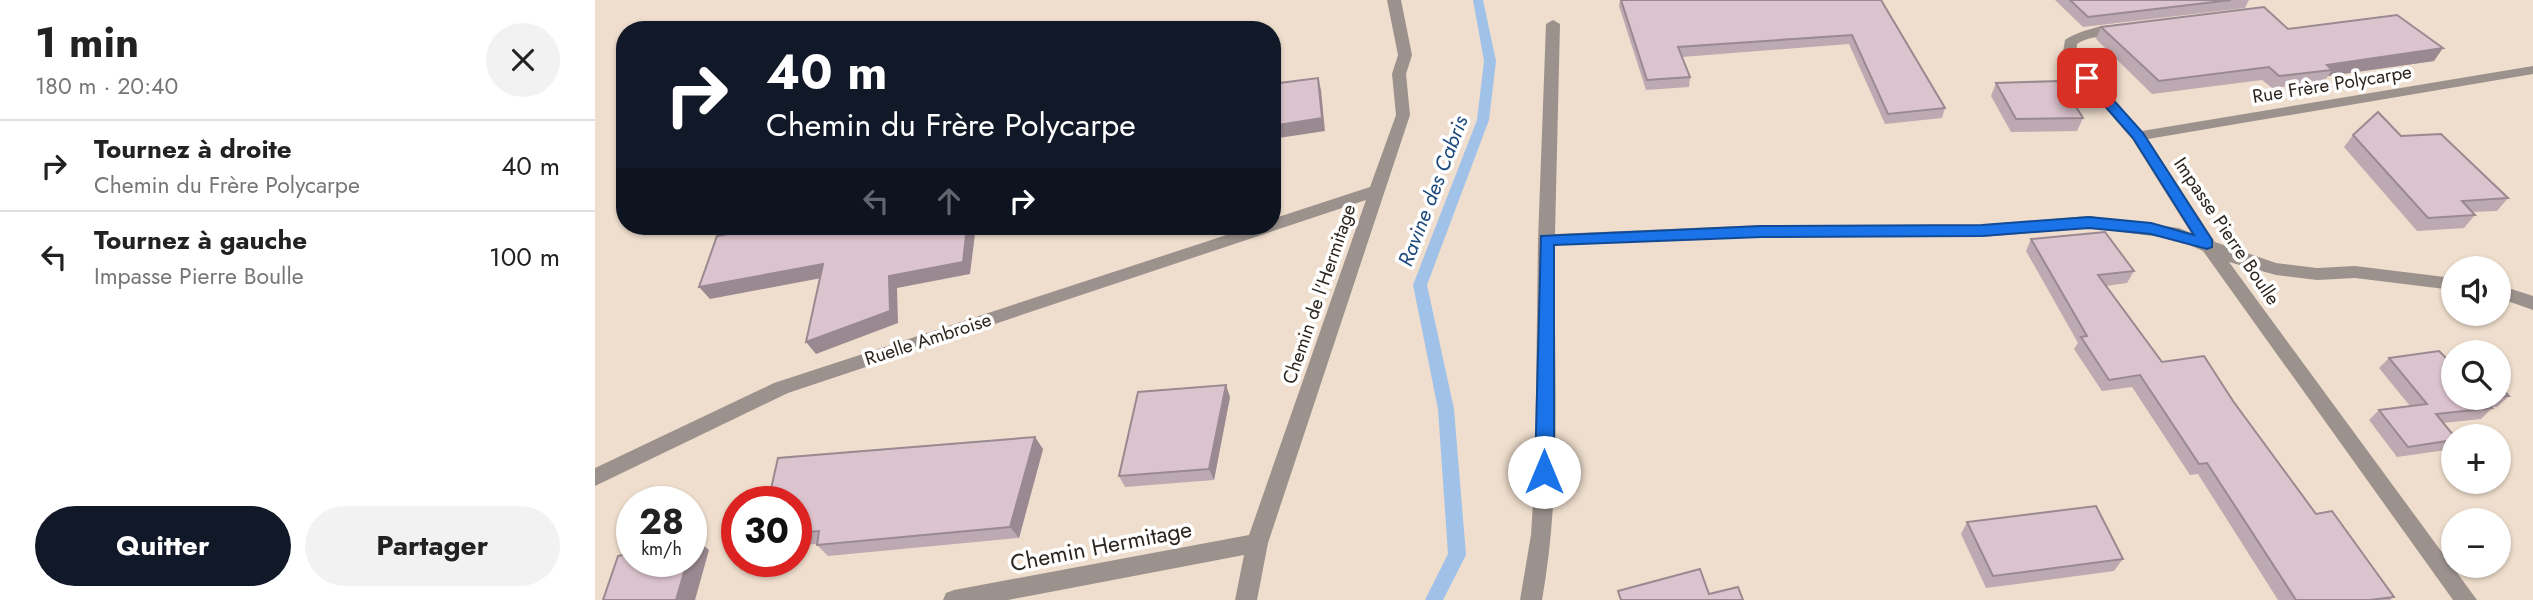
<!DOCTYPE html>
<html lang="fr">
<meta charset="utf-8">
<style>
body{margin:0;font-family:Jost,sans-serif;background:#f2f2f2;color:#222;height:100vh;display:flex;flex-direction:column;font-size:26px;white-space:nowrap}
*{box-sizing:border-box;margin:0}
p{font-size:23px;color:#767676}
.icon{flex:none;width:38px;height:38px;fill:none;stroke:currentColor;stroke-width:2;stroke-linecap:round;stroke-linejoin:round}
.map{position:relative;flex:1;overflow:hidden}
.sheet{display:flex;flex-direction:column;background:#fff;width:595px}
.sheet>*{flex:none}
.top-card{position:absolute;left:21px;top:21px;width:665px;height:214px;border-radius:28px;box-shadow:0 2px 5px #0004;background:#111827;color:#fff;overflow:hidden}
.controls{position:absolute;left:1846px;top:256px;display:grid;gap:14px}
.controls a{display:grid;place-items:center;width:70px;height:70px;border-radius:50%;background:#fff;box-shadow:0 2px 5px #0004;font-size:35px}
.speed{position:absolute;left:21px;top:486px;display:flex;gap:14px;font-size:35px;font-weight:700;text-align:center}
.speed>*{display:grid;place-content:center;width:91px;height:91px;border-radius:50%;background:#fff;box-shadow:0 2px 5px #0004;line-height:1}
.speed small{font-size:18px;font-weight:400}
.speed .limit{border:10px solid #d22;background:#fff;color:#111}
.pin{position:absolute;display:grid;place-items:center;width:60px;height:60px;color:#fff;margin:-30px;border-radius:14px;box-shadow:0 4px 10px #0006}
.me{position:absolute;width:77px;margin:-38px;rotate:0deg;stroke-linejoin:round;filter:drop-shadow(0 0 5px #0008)}
.turn{display:flex;align-items:center;gap:24px;height:147px;padding:0 35px;font-size:32px}
.turn .icon{width:91px;height:91px;stroke-width:2.5}
.turn b{display:block;font-size:49px;line-height:60px}
.lanes{display:flex;align-items:center;height:66px;padding:0 35px;background:#0003;justify-content:center;gap:35px;direction:ltr}
.lanes .off{opacity:.35}
.round{display:grid;place-items:center;flex:none;width:74px;height:74px;border-radius:37px;background:#f2f2f2}
.summary{display:flex;align-items:center;justify-content:space-between;height:119px;padding:0 35px}
h1{font-size:42px;font-weight:700;line-height:52px}
.button{display:flex;gap:14px;margin-top:auto;padding:14px 35px}
.button a{flex:1;height:80px;border-radius:42px;background:#111827;color:#fff;font-size:28px;font-weight:700;line-height:80px;text-align:center}
.button a+a{background:#f2f2f2;color:#222}
ul{padding:0;list-style:none}
li{display:flex;align-items:center;gap:21px;height:91px;padding:0 35px;border-top:2px solid #e0e0e0}
li div{flex:1}
li b{display:block;font-size:26px}
li em{font-style:normal}
main{display:flex;flex:1;min-height:0}
.map>svg:first-child{display:block}
.lines{fill:none;stroke-linecap:round;stroke-linejoin:round}
.stream{fill:#a0c2e9;fill-rule:evenodd}
.minor{fill:#9c928d;fill-rule:evenodd}
.wall{fill:#bda9b1}
.shaded-wall{fill:#9a8990}
.building{fill:#dcc4ce;stroke:#9a8990;stroke-width:2}
.route{fill:#1a73e8;stroke:#114b97;stroke-width:2}
.labels{text-anchor:middle;dominant-baseline:central;stroke-width:7;stroke-linejoin:round;paint-order:stroke}
.street-label{font-size:19px;fill:#2c261f;stroke:#fff}
.water-label{font-size:21px;font-style:italic;fill:#1d4b7d;stroke:#fff}
.near-street-label{font-size:23px;fill:#2c261f;stroke:#fff}
</style>
<main>
<section class="sheet">
<div class="summary"><div><h1>1 min</h1><p>180 m · 20:40</p></div><a class="round"><svg class="icon" aria-label="close" viewBox="0 0 24 24"><path d="M6 6l12 12M18 6L6 18"/></svg></a></div>
<ul>
<li><svg class="icon" aria-label="right" viewBox="0 0 24 24"><path d="M7 20v-9h11M14 6l5 5-5 5"/></svg><div><b>Tournez à droite</b><p>Chemin du Frère Polycarpe</p></div><em>40 m</em></li>
<li><svg class="icon" aria-label="left" viewBox="0 0 24 24"><path d="M17 20v-9H6M10 6l-5 5 5 5"/></svg><div><b>Tournez à gauche</b><p>Impasse Pierre Boulle</p></div><em>100 m</em></li>
</ul>
<div class="button"><a>Quitter</a><a>Partager</a></div>
</section>
<div class="map">
<svg width="1938" height="600" viewBox="0 0 1938 600">
<rect width="100%" height="100%" fill="#efdecd"/>
<g class="lines">
<path class="stream" d="M 878,0 L 888,0 L 901,61 L 894,120 L 832,285 L 859,409 L 871,555 L 848,600 L 830,600 L 853,554 L 843,409 L 818,285 L 882,120 L 889,61 Z"/>
<g class="minor">
<path d="M 792,0 L 806,0 L 817,55 L 811,74 L 815,115 L 673,543 L 662,600 L 640,600 L 649,555 L 413,600 L 348,600 L 351,593 L 359,590 L 654,535 L 771,200 L 193,393 L 0,486 L 0,468 L 179,383 L 659,226 L 677,226 L 677,219 L 775,187 L 801,115 L 797,74 L 803,55 Z"/>
<path d="M 958,20 L 965,24 L 960,234 L 1167,225 L 1387,225 L 1494,216 L 1584,228 L 1596,233 L 1537,139 L 1467,58 L 1470,40 C 1482,31 1521,19 1534,29 C 1519,40 1497,33 1482,44 L 1481,57 L 1547,131 L 1938,66 L 1938,74 L 1553,139 L 1620,242 L 1681,263 L 1722,268 L 1760,266 L 1858,278 L 1858,290 L 1760,278 L 1722,280 L 1681,275 L 1634,262 L 1882,600 L 1858,600 L 1608,251 L 1581,239 L 1494,228 L 1387,237 L 1167,237 L 960,245 C 958,364 968,483 947,600 L 925,600 L 936,535 L 940,469 L 943,240 L 951,24 Z"/>
<path d="M 1904,285 L 1938,296 L 1938,310 L 1904,298 Z"/>
</g>
</g>
<g class="wall">
<path d="M 1025,0 L 1286,0 L 1350,108 L 1347,118 L 1290,124 L 1254,44 L 1087,57 L 1095,77 L 1094,87 L 1051,90 L 1024,6 Z"/>
<path d="M 1460,0 L 1654,0 L 1650,8 L 1488,27 Z"/>
<path d="M 1506,27 L 1693,29 L 1839,61 L 1733,76 L 1729,82 L 1677,88 L 1667,80 L 1557,94 L 1501,39 Z"/>
<path d="M 1401,83 L 1488,118 L 1482,131 L 1416,132 L 1396,96 Z"/>
<path d="M 1758,135 L 1806,136 L 1913,198 L 1902,211 L 1877,212 L 1880,215 L 1869,228 L 1822,231 L 1749,147 Z"/>
<path d="M 1436,239 L 1539,271 L 1532,283 L 1511,286 L 1567,362 L 1638,401 L 1721,514 L 1799,597 L 1795,600 L 1683,600 L 1603,474 L 1595,475 L 1537,387 L 1507,391 L 1479,349 L 1483,343 L 1431,251 Z"/>
<path d="M 1794,358 L 1852,359 L 1914,396 L 1902,407 L 1897,407 L 1897,408 L 1886,419 L 1848,423 L 1858,436 L 1858,444 L 1851,450 L 1802,457 L 1774,420 L 1784,410 L 1815,406 L 1784,368 Z"/>
<path d="M 635,397 L 619,480 L 530,487 L 524,476 Z"/>
<path d="M 448,449 L 424,538 L 233,556 L 222,545 L 222,544 L 201,545 L 201,502 Z"/>
<path d="M 1372,522 L 1528,559 L 1519,571 L 1391,588 L 1366,534 Z"/>
</g>
<g class="shaded-wall">
<path d="M 1848,48 L 1839,61 L 1733,76 L 1737,70 L 1732,65 Z"/>
<path d="M 723,78 L 726,90 L 730,131 L 677,139 L 677,126 Z"/>
<path d="M 372,226 L 381,226 L 375,274 L 302,288 L 303,323 L 221,354 L 211,342 L 294,276 Z"/>
<path d="M 228,264 L 237,276 L 115,299 L 104,287 Z"/>
<path d="M 631,385 L 635,397 L 619,480 L 614,469 Z"/>
<path d="M 440,437 L 448,449 L 424,538 L 415,527 Z"/>
<path d="M 99,538 L 114,550 L 100,600 L 81,600 L 92,562 L 96,562 L 96,548 Z"/>
</g>
<g class="building">
<path d="M 1026,0 L 1286,0 L 1350,108 L 1293,114 L 1257,35 L 1083,47 L 1095,77 L 1052,80 Z"/>
<path d="M 1475,0 L 1636,0 L 1493,17 Z"/>
<path d="M 1669,7 L 1693,29 L 1802,15 L 1848,48 L 1732,65 L 1737,70 L 1684,76 L 1674,67 L 1564,81 L 1506,27 Z"/>
<path d="M 723,78 L 727,118 L 677,126 L 677,84 Z"/>
<path d="M 1465,81 L 1488,118 L 1421,119 L 1401,83 Z"/>
<path d="M 1783,112 L 1806,136 L 1846,134 L 1913,198 L 1867,201 L 1880,215 L 1833,218 L 1758,135 Z"/>
<path d="M 177,226 L 372,226 L 368,262 L 294,276 L 295,311 L 211,342 L 228,264 L 104,287 L 122,236 Z"/>
<path d="M 1510,232 L 1539,271 L 1503,275 L 1567,362 L 1609,356 L 1638,401 L 1721,514 L 1737,511 L 1799,597 L 1774,600 L 1701,600 L 1612,463 L 1604,464 L 1545,375 L 1514,380 L 1486,337 L 1492,336 L 1436,239 Z"/>
<path d="M 1844,351 L 1852,359 L 1858,358 L 1858,397 L 1903,397 L 1889,399 L 1897,408 L 1841,414 L 1859,436 L 1858,440 L 1813,447 L 1784,410 L 1832,404 L 1794,358 Z"/>
<path d="M 631,385 L 614,469 L 524,476 L 543,392 Z"/>
<path d="M 1904,386 L 1914,396 L 1904,397 Z"/>
<path d="M 440,437 L 415,527 L 222,545 L 224,531 L 201,533 L 201,502 L 173,502 L 183,458 Z"/>
<path d="M 1501,506 L 1528,559 L 1398,576 L 1372,522 Z"/>
<path d="M 37,553 L 37,562 L 92,562 L 81,600 L 8,600 L 23,556 Z"/>
<path d="M 1105,569 L 1114,594 L 1143,587 L 1148,600 L 1026,600 L 1023,591 Z"/>
</g>
<path class="route" d="M 1487,75 L 1496,75 L 1548,133 L 1617,240 L 1617,247 L 1612,249 L 1556,234 L 1494,228 L 1387,236 L 1167,237 L 959,245 L 959,472 L 956,478 L 943,478 L 940,472 L 946,236 L 1167,226 L 1387,225 L 1494,217 L 1556,223 L 1599,235 L 1538,138 L 1487,80 Z"/>
<g class="labels">
<g class="street-label">
<text transform="translate(1737 84) rotate(-9)">Rue Frère Polycarpe</text>
<text transform="translate(1632 231) rotate(56)">Impasse Pierre Boulle</text>
<text transform="translate(724 294) rotate(-71)">Chemin de l'Hermitage</text>
<text transform="translate(333 339) rotate(-18)">Ruelle Ambroise</text>
</g>
<g class="water-label">
<text transform="translate(838 191) rotate(-69)">Ravine des Cabris</text>
</g>
<g class="near-street-label">
<text transform="translate(506 546) rotate(-11)">Chemin Hermitage</text>
</g>
</g>
</svg>
<div class="controls">
<a><svg class="icon" aria-label="sound" viewBox="0 0 24 24"><path d="M4 9h4l5-4v14l-5-4H4zM17 9q2 3 0 6"/></svg></a>
<a><svg class="icon" aria-label="search" viewBox="0 0 24 24"><circle cx="10" cy="10" r="6"/><path d="M15 15l6 6"/></svg></a>
<a>+</a>
<a>−</a>
</div>
<div class="speed"><div>28<small>km/h</small></div><div class="limit">30</div></div>
<div class="pin" style="left:1492px;top:78px;background:#d93025"><svg class="icon" aria-label="arrive" viewBox="0 0 24 24"><path d="M6 21V4h12l-3 4 3 4H6"/></svg></div>
<svg class="me" style="left:949px;top:472px" viewBox="-20 -20 40 40"><circle r="19" fill="#fff"/><path d="M0-13L10 11 0 6-10 11z" fill="#1a73e8"/></svg>
<div class="top-card">
<div class="turn"><svg class="icon" aria-label="right" viewBox="0 0 24 24"><path d="M7 20v-9h11M14 6l5 5-5 5"/></svg><div><b>40 m</b>Chemin du Frère Polycarpe</div></div>
<div class="lanes"><svg class="icon off" aria-label="left" viewBox="0 0 24 24"><path d="M17 20v-9H6M10 6l-5 5 5 5"/></svg><svg class="icon off" aria-label="ahead" viewBox="0 0 24 24"><path d="M12 20V5M6 11l6-6 6 6"/></svg><svg class="icon" aria-label="right" viewBox="0 0 24 24"><path d="M7 20v-9h11M14 6l5 5-5 5"/></svg></div>
</div>
</div>
</main>
